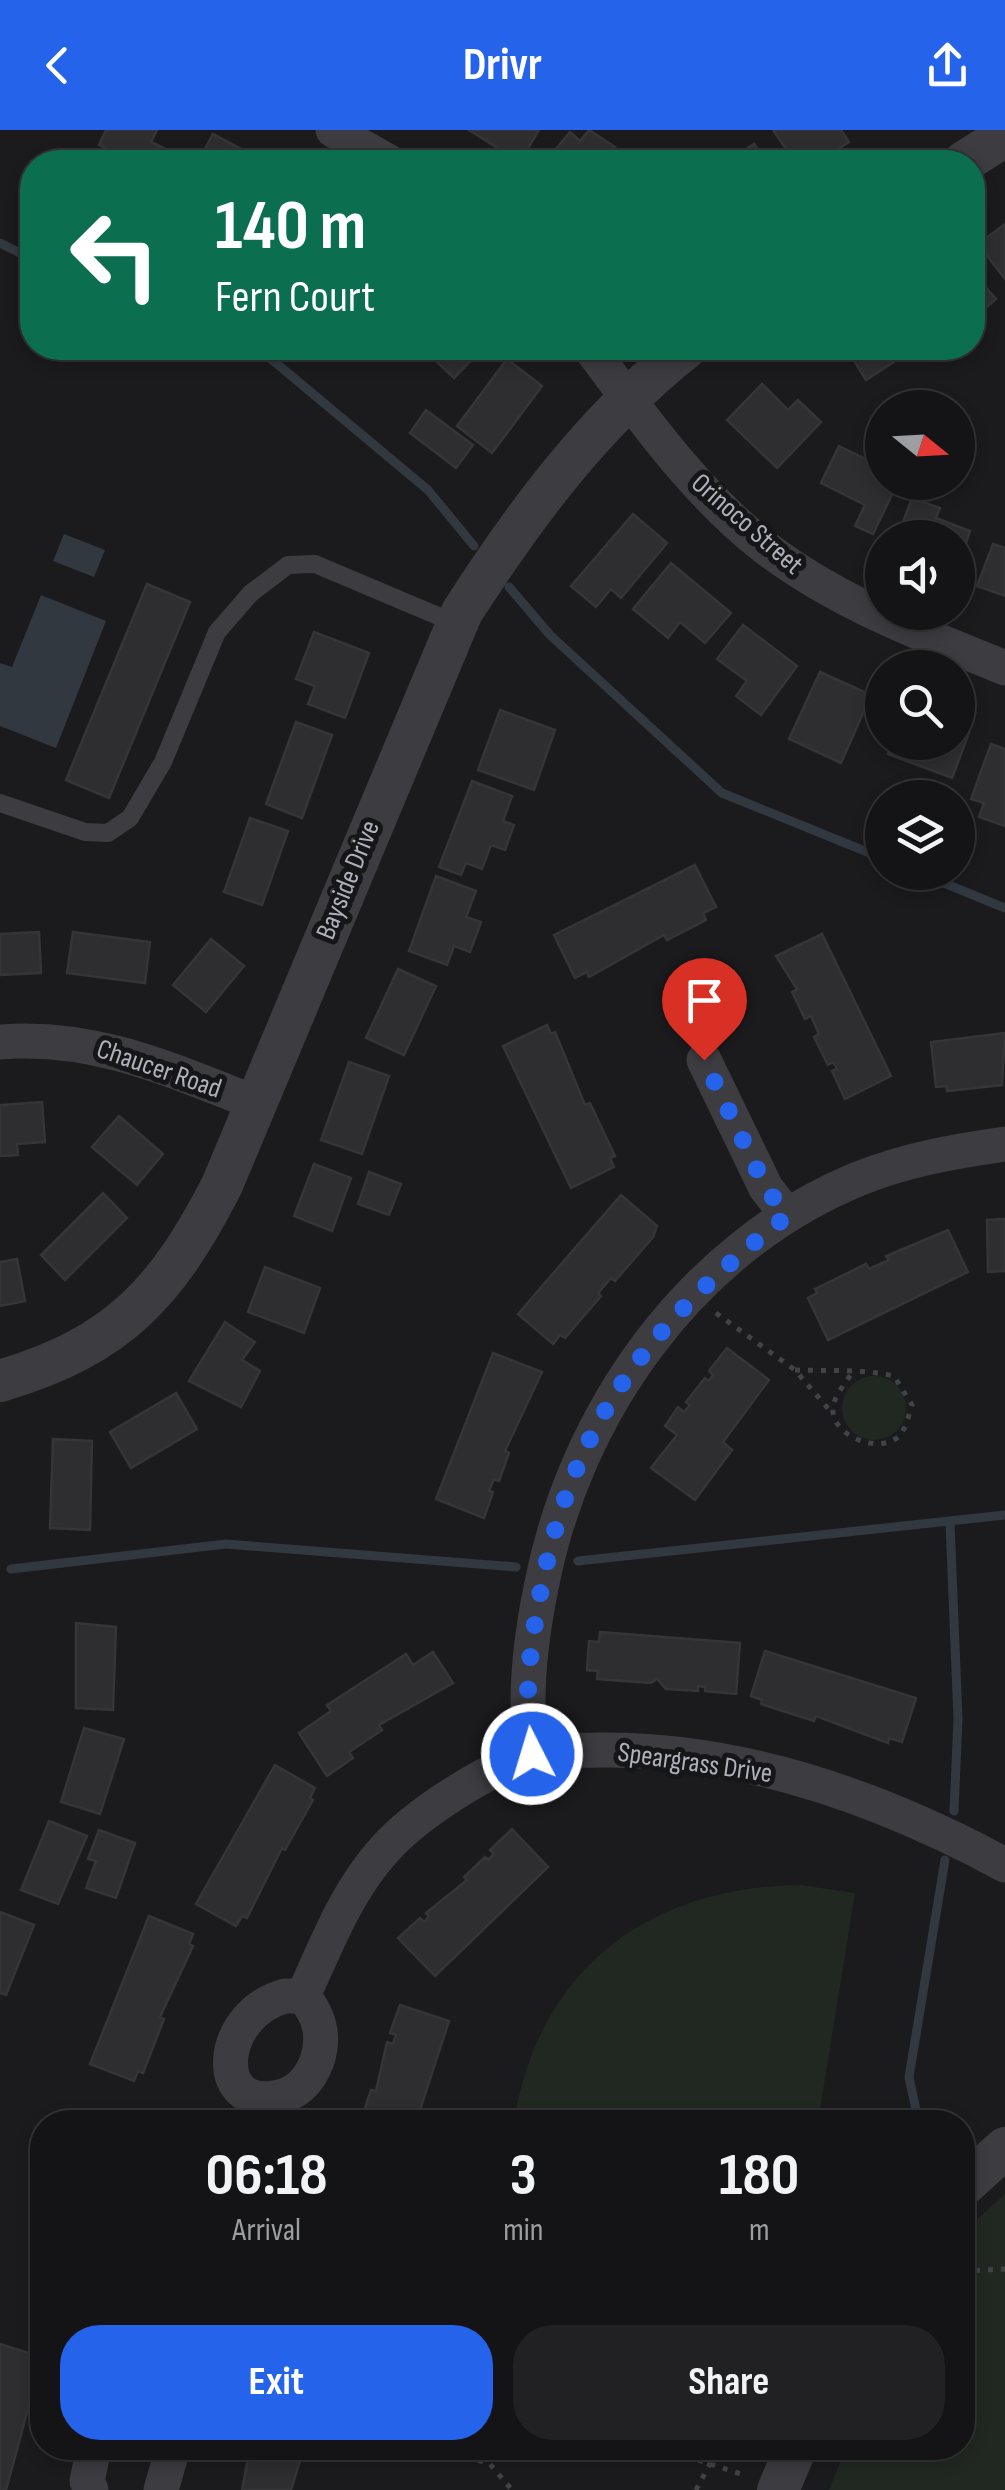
<!DOCTYPE html>
<style>
body{margin:0;font-family:"Sofia Sans Condensed",sans-serif;background:#212123;color:#f1f3f6;height:100vh;display:flex;flex-direction:column;font-size:38px;white-space:nowrap}
*{box-sizing:border-box;margin:0}
p{font-size:32px;color:#9d9ea1}
.icon{flex:none;width:55px;height:55px;fill:none;stroke:currentColor;stroke-width:2;stroke-linecap:round;stroke-linejoin:round}
.map{position:relative;flex:1;overflow:hidden}
.side{position:absolute;left:30px;top:1980px;width:945px;height:350px;display:flex;flex-direction:column;background:#141416;border-radius:40px;box-shadow:0 5px 15px #0003,0 0 0 2px #333335}
.side>*{flex:none}
.guide{position:absolute;left:20px;top:20px;width:965px;height:210px;border-radius:40px;box-shadow:0 5px 15px #0003,0 0 0 2px #333335;background:#0b6e4f;color:#fff;overflow:hidden}
.needle{width:65px;rotate:108deg}
.tools{position:absolute;left:865px;top:260px;display:grid;gap:20px}
.tools a{display:grid;place-items:center;width:110px;height:110px;border-radius:50%;background:#141416;box-shadow:0 5px 15px #0003,0 0 0 2px #333335;font-size:50px}
.pin{position:absolute;display:grid;place-items:center;width:85px;height:85px;color:#fff;margin:-102px -42px;border-radius:50% 50% 50% 0;rotate:-45deg;box-shadow:0 0 10px #0007}
.pin .icon{rotate:45deg}
.me{position:absolute;width:110px;margin:-55px;rotate:355deg;stroke-linejoin:round;filter:drop-shadow(0 0 8px #0008)}
.turn{display:flex;align-items:center;gap:35px;height:210px;padding:0 30px;font-size:45px}
.turn .icon{width:130px;height:130px;stroke-width:2.5}
.turn b{display:block;font-size:70px;line-height:85px}
.eta{display:flex;justify-content:space-evenly;align-items:center;height:170px;text-align:center}
.eta b{font-size:60px;font-weight:700;line-height:70px}
.action{display:flex;gap:20px;margin-top:auto;padding:20px 30px}
.action a{flex:1;height:115px;border-radius:40px;background:#2563eb;color:#fff;font-size:40px;font-weight:700;line-height:115px;text-align:center}
.action a+a{background:#212123;color:#f1f3f6}
header{display:flex;justify-content:space-between;align-items:center;height:130px;padding:0 30px;background:#2563eb;color:#fff;font-size:45px;font-weight:700}
.map>svg:first-child{display:block}
.green{fill:#212822}
.water{fill:#313840}
.lines{fill:none;stroke-linecap:round;stroke-linejoin:round}
.stream{stroke:#313840;stroke-width:9}
.building{fill:#2e2e31;stroke:#353538;stroke-width:2.5}
.path{stroke:#424348;stroke-width:5;stroke-dasharray:5 8;stroke-linecap:butt}
.service{stroke:#3c3c41;stroke-width:18}
.minor{stroke:#3c3c41;stroke-width:35}
.tertiary{stroke:#3c3c41;stroke-width:42}
.route{stroke:#2563eb;stroke-width:18;stroke-dasharray:0 32.4}
.labels{text-anchor:middle;dominant-baseline:central;stroke-width:10;stroke-linejoin:round;paint-order:stroke}
.street-label{font-size:28px;fill:#aeb1bb;stroke:#161618}
</style>
<header><svg class="icon" aria-label="back" viewBox="0 0 24 24"><path d="M15 5l-7 7 7 7"/></svg>Drivr<svg class="icon" aria-label="share" viewBox="0 0 24 24"><path d="M12 15V3M7 8l5-5 5 5M5 13v7h14v-7"/></svg></header>
<div class="map">
<svg width="1005" height="2360" viewBox="0 0 1005 2360">
<rect width="100%" height="100%" fill="#1b1b1d"/>
<g class="green">
<circle cx="874" cy="1278" r="32"/>
<path d="M 800,1755 L 855,1763 L 818,1992 L 514,1992 C 538,1839 649,1757 800,1755 Z"/>
<path d="M 1005,2064 L 1005,2360 L 829,2360 L 846,2318 L 962,2318 L 963,2102 Z"/>
</g>
<g class="water">
<path d="M 64,404 L 105,420 L 94,447 L 53,431 Z"/>
<path d="M 41,465 L 106,491 L 56,618 L 0,596 L 0,533 L 12,537 Z"/>
</g>
<g class="lines">
<g class="stream">
<path d="M 0,113 L 32,129"/>
<path d="M 258,218 L 428,360 L 474,416"/>
<path d="M 509,457 L 550,505 L 722,663 L 882,728"/>
<path d="M 917,742 L 1005,778"/>
<path d="M 950,1393 L 958,1589 L 954,1681"/>
<path d="M 578,1431 L 1005,1385"/>
<path d="M 11,1439 L 226,1414 L 516,1437"/>
<path d="M 928,1992 L 916,1980 L 909,1947 L 945,1730"/>
</g>
</g>
<g class="building">
<path d="M 106,0 L 157,0 L 151,12 L 176,24 L 171,32 L 105,32 L 111,21 L 99,15 Z"/>
<path d="M 469,0 L 539,0 L 520,32 Z"/>
<path d="M 589,0 L 615,17 L 602,32 L 545,32 L 570,2 L 580,11 Z"/>
<path d="M 773,0 L 841,0 L 849,12 L 818,32 L 795,32 Z"/>
<path d="M 213,4 L 266,32 L 198,32 Z"/>
<path d="M 754,14 L 767,32 L 726,32 Z"/>
<path d="M 1005,94 L 1005,149 L 978,114 Z"/>
<path d="M 972,142 L 996,169 L 972,190 Z"/>
<path d="M 422,218 L 483,218 L 454,248 Z"/>
<path d="M 846,218 L 910,218 L 912,220 L 866,250 Z"/>
<path d="M 507,229 L 542,256 L 492,323 L 457,296 Z"/>
<path d="M 762,254 L 788,280 L 798,270 L 821,292 L 777,338 L 727,290 Z"/>
<path d="M 426,280 L 473,315 L 456,338 L 410,303 Z"/>
<path d="M 839,316 L 872,332 L 877,322 L 882,325 L 882,352 L 898,352 L 873,404 L 855,396 L 865,375 L 821,353 Z"/>
<path d="M 912,368 L 940,378 L 936,388 L 970,401 L 958,436 L 958,408 L 897,408 Z"/>
<path d="M 633,384 L 667,413 L 621,468 L 611,459 L 596,477 L 571,456 Z"/>
<path d="M 993,414 L 1005,418 L 1005,466 L 977,456 Z"/>
<path d="M 671,433 L 731,483 L 705,513 L 680,492 L 668,508 L 633,479 Z"/>
<path d="M 147,454 L 190,472 L 109,668 L 66,650 Z"/>
<path d="M 743,495 L 797,536 L 761,585 L 736,566 L 747,551 L 717,529 Z"/>
<path d="M 314,502 L 369,523 L 345,588 L 308,574 L 315,556 L 296,549 Z"/>
<path d="M 820,542 L 871,565 L 841,633 L 789,609 Z"/>
<path d="M 500,580 L 555,600 L 534,660 L 478,640 Z"/>
<path d="M 296,592 L 332,605 L 302,688 L 266,674 Z"/>
<path d="M 958,598 L 969,603 L 952,648 L 888,624 L 892,612 L 958,612 Z"/>
<path d="M 991,614 L 1005,619 L 1005,696 L 979,687 L 984,673 L 971,669 Z"/>
<path d="M 472,651 L 512,666 L 503,691 L 514,695 L 505,720 L 491,715 L 482,739 L 466,733 L 461,745 L 439,737 Z"/>
<path d="M 250,688 L 288,701 L 262,775 L 224,762 Z"/>
<path d="M 695,735 L 716,777 L 703,783 L 706,790 L 667,810 L 664,805 L 589,847 L 587,842 L 575,848 L 554,805 Z"/>
<path d="M 436,746 L 476,761 L 466,787 L 481,792 L 470,822 L 454,816 L 447,835 L 409,821 Z"/>
<path d="M 39,802 L 41,843 L 0,845 L 0,804 Z"/>
<path d="M 73,802 L 150,812 L 145,853 L 67,843 Z"/>
<path d="M 822,804 L 891,946 L 845,969 L 832,941 L 837,939 L 833,932 L 828,935 L 814,907 L 819,904 L 811,886 L 805,889 L 792,862 L 797,859 L 776,826 Z"/>
<path d="M 211,809 L 244,836 L 206,882 L 173,855 Z"/>
<path d="M 398,839 L 436,856 L 404,925 L 366,908 Z"/>
<path d="M 547,895 L 551,904 L 555,902 L 585,975 L 590,973 L 615,1026 L 610,1028 L 614,1037 L 571,1058 L 503,916 Z"/>
<path d="M 1005,903 L 1002,955 L 947,961 L 947,956 L 936,957 L 931,912 Z"/>
<path d="M 349,932 L 389,946 L 362,1024 L 321,1010 Z"/>
<path d="M 42,972 L 45,1012 L 17,1014 L 18,1025 L 0,1026 L 0,975 Z"/>
<path d="M 119,986 L 163,1024 L 137,1055 L 92,1017 Z"/>
<path d="M 314,1034 L 351,1048 L 332,1101 L 294,1086 Z"/>
<path d="M 369,1042 L 401,1054 L 389,1085 L 358,1074 Z"/>
<path d="M 103,1063 L 127,1088 L 65,1150 L 41,1125 Z"/>
<path d="M 621,1065 L 657,1096 L 653,1107 L 615,1151 L 611,1148 L 598,1163 L 601,1166 L 565,1208 L 560,1205 L 553,1214 L 518,1184 Z"/>
<path d="M 1005,1089 L 1005,1141 L 988,1142 L 987,1090 Z"/>
<path d="M 948,1100 L 968,1142 L 828,1210 L 808,1168 L 817,1163 L 815,1159 L 866,1134 L 869,1139 L 889,1130 L 886,1126 Z"/>
<path d="M 17,1129 L 25,1171 L 0,1176 L 0,1132 Z"/>
<path d="M 265,1137 L 320,1158 L 304,1203 L 248,1182 Z"/>
<path d="M 225,1192 L 255,1212 L 242,1230 L 260,1241 L 241,1277 L 189,1251 Z"/>
<path d="M 727,1218 L 769,1250 L 723,1312 L 732,1320 L 695,1370 L 651,1338 L 677,1305 L 665,1296 L 678,1277 L 684,1282 L 690,1275 L 686,1272 L 705,1248 L 709,1251 L 713,1245 L 709,1241 Z"/>
<path d="M 493,1223 L 542,1242 L 505,1321 L 509,1323 L 499,1351 L 494,1349 L 489,1361 L 493,1362 L 484,1388 L 436,1369 Z"/>
<path d="M 176,1263 L 197,1299 L 131,1338 L 110,1302 Z"/>
<path d="M 53,1309 L 92,1311 L 90,1400 L 50,1398 Z"/>
<path d="M 76,1493 L 116,1497 L 113,1580 L 76,1578 Z"/>
<path d="M 600,1502 L 740,1513 L 736,1564 L 705,1561 L 705,1557 L 698,1556 L 698,1561 L 666,1559 L 657,1549 L 651,1553 L 597,1549 L 598,1541 L 587,1540 L 589,1511 L 599,1512 Z"/>
<path d="M 765,1521 L 916,1568 L 902,1612 L 889,1608 L 888,1613 L 816,1586 L 814,1591 L 761,1574 L 762,1570 L 751,1566 Z"/>
<path d="M 433,1522 L 453,1553 L 379,1595 L 382,1600 L 349,1622 L 353,1628 L 327,1646 L 299,1603 L 331,1581 L 327,1575 L 406,1524 L 413,1535 Z"/>
<path d="M 84,1598 L 124,1609 L 100,1684 L 61,1672 Z"/>
<path d="M 275,1635 L 315,1658 L 310,1668 L 313,1670 L 285,1720 L 282,1718 L 247,1788 L 242,1786 L 236,1796 L 196,1774 Z"/>
<path d="M 49,1691 L 87,1706 L 58,1774 L 21,1760 Z"/>
<path d="M 512,1699 L 548,1737 L 435,1846 L 398,1808 L 420,1788 L 424,1792 L 429,1786 L 426,1783 L 467,1750 L 464,1747 L 485,1727 L 488,1730 L 494,1724 L 490,1720 Z"/>
<path d="M 99,1700 L 135,1713 L 116,1768 L 86,1758 L 96,1731 L 88,1729 Z"/>
<path d="M 0,1782 L 34,1795 L 6,1865 L 0,1863 Z"/>
<path d="M 149,1786 L 193,1804 L 189,1814 L 193,1816 L 160,1887 L 164,1889 L 143,1943 L 138,1941 L 134,1951 L 90,1934 Z"/>
<path d="M 400,1875 L 449,1891 L 416,1992 L 366,1992 L 362,1987 L 371,1960 L 376,1961 L 387,1912 L 393,1914 L 396,1905 L 390,1903 Z"/>
<path d="M 0,2214 L 42,2227 L 6,2360 L 0,2360 Z"/>
<path d="M 250,2318 L 304,2318 L 291,2360 L 242,2360 Z"/>
</g>
<g class="lines">
<g class="path">
<path d="M 716,1183 L 795,1240 L 832,1283"/>
<path d="M 795,1240 C 828,1241 862,1239 894,1246 L 912,1275 C 909,1284 906,1298 900,1305 C 881,1326 829,1306 833,1276 C 835,1265 847,1251 853,1241"/>
<path d="M 962,2141 L 1005,2139"/>
<path d="M 442,2318 L 449,2324 L 489,2333 L 512,2360"/>
<path d="M 661,2318 L 741,2344"/>
<path d="M 696,2360 L 718,2318"/>
</g>
<path class="service" d="M 0,673 L 85,702 L 108,703 L 130,688 L 163,632 L 217,502 L 251,463 L 288,435 L 315,434 L 457,494"/>
<g class="minor">
<path d="M 333,0 L 389,32"/>
<path d="M 590,218 C 643,288 695,363 766,418 C 838,473 922,504 1005,538"/>
<path d="M 0,912 C 93,904 171,940 256,973"/>
<path d="M 704,930 L 766,1058 L 787,1085"/>
<path d="M 532,1624 C 523,1570 530,1512 541,1458 C 574,1284 690,1118 858,1049 C 905,1030 955,1021 1005,1014"/>
<path d="M 285,1866 L 303,1866 C 320,1886 325,1906 317,1931 C 310,1949 298,1963 279,1967 C 211,1983 216,1885 285,1866 Z"/>
<path d="M 303,1866 C 326,1816 346,1762 384,1720 C 417,1683 483,1642 530,1625 C 550,1618 577,1621 598,1620 C 741,1618 881,1668 1005,1735"/>
<path d="M 91,2360 L 87,2351 L 94,2318"/>
<path d="M 161,2360 L 173,2318"/>
</g>
<g class="tertiary">
<path d="M 964,32 L 1005,6"/>
<path d="M 0,1251 C 119,1216 167,1162 222,1055 L 462,482 C 525,384 594,291 686,218"/>
<path d="M 962,2057 L 1005,2018"/>
<path d="M 778,2360 L 796,2318"/>
</g>
</g>
<g class="lines">
<path class="route" d="M 532,1624 C 523,1572 530,1517 540,1465 C 573,1289 650,1194 787,1086 L 766,1058 L 704,930"/>
</g>
<g class="labels">
<g class="street-label">
<text transform="translate(747 394) rotate(41)">Orinoco Street</text>
<text transform="translate(348 750) rotate(-68)">Bayside Drive</text>
<text transform="translate(159 939) rotate(19)">Chaucer Road</text>
<text transform="translate(695 1633) rotate(8)">Speargrass Drive</text>
</g>
</g>
</svg>
<div class="tools">
<a><svg class="needle" viewBox="-14 -14 28 28"><path d="M0-13l5 13h-10z" fill="#e53935"/><path d="M0 13l5-13h-10z" fill="#9d9ea1"/></svg></a>
<a><svg class="icon" aria-label="sound" viewBox="0 0 24 24"><path d="M4 9h4l5-4v14l-5-4H4zM17 9q2 3 0 6"/></svg></a>
<a><svg class="icon" aria-label="search" viewBox="0 0 24 24"><circle cx="10" cy="10" r="6"/><path d="M15 15l6 6"/></svg></a>
<a><svg class="icon" aria-label="layers" viewBox="0 0 24 24"><path d="M12 4l9 5-9 5-9-5zM3 14l9 5 9-5"/></svg></a>
</div>
<div class="pin" style="left:704px;top:930px;background:#d93025"><svg class="icon" aria-label="arrive" viewBox="0 0 24 24"><path d="M6 21V4h12l-3 4 3 4H6"/></svg></div>
<svg class="me" style="left:532px;top:1624px" viewBox="-20 -20 40 40"><circle r="17" fill="#2563eb" stroke="#fff" stroke-width="3"/><path d="M0-11L8 9 0 5-8 9z" fill="#fff"/></svg>
<div class="guide">
<div class="turn"><svg class="icon" aria-label="left" viewBox="0 0 24 24"><path d="M17 20v-9H6M10 6l-5 5 5 5"/></svg><div><b>140 m</b>Fern Court</div></div>
</div>
<section class="side">
<div class="eta">
<div><b>06:18</b><p>Arrival</p></div>
<div><b>3</b><p>min</p></div>
<div><b>180</b><p>m</p></div>
</div>
<div class="action"><a>Exit</a><a>Share</a></div>
</section>
</div>
